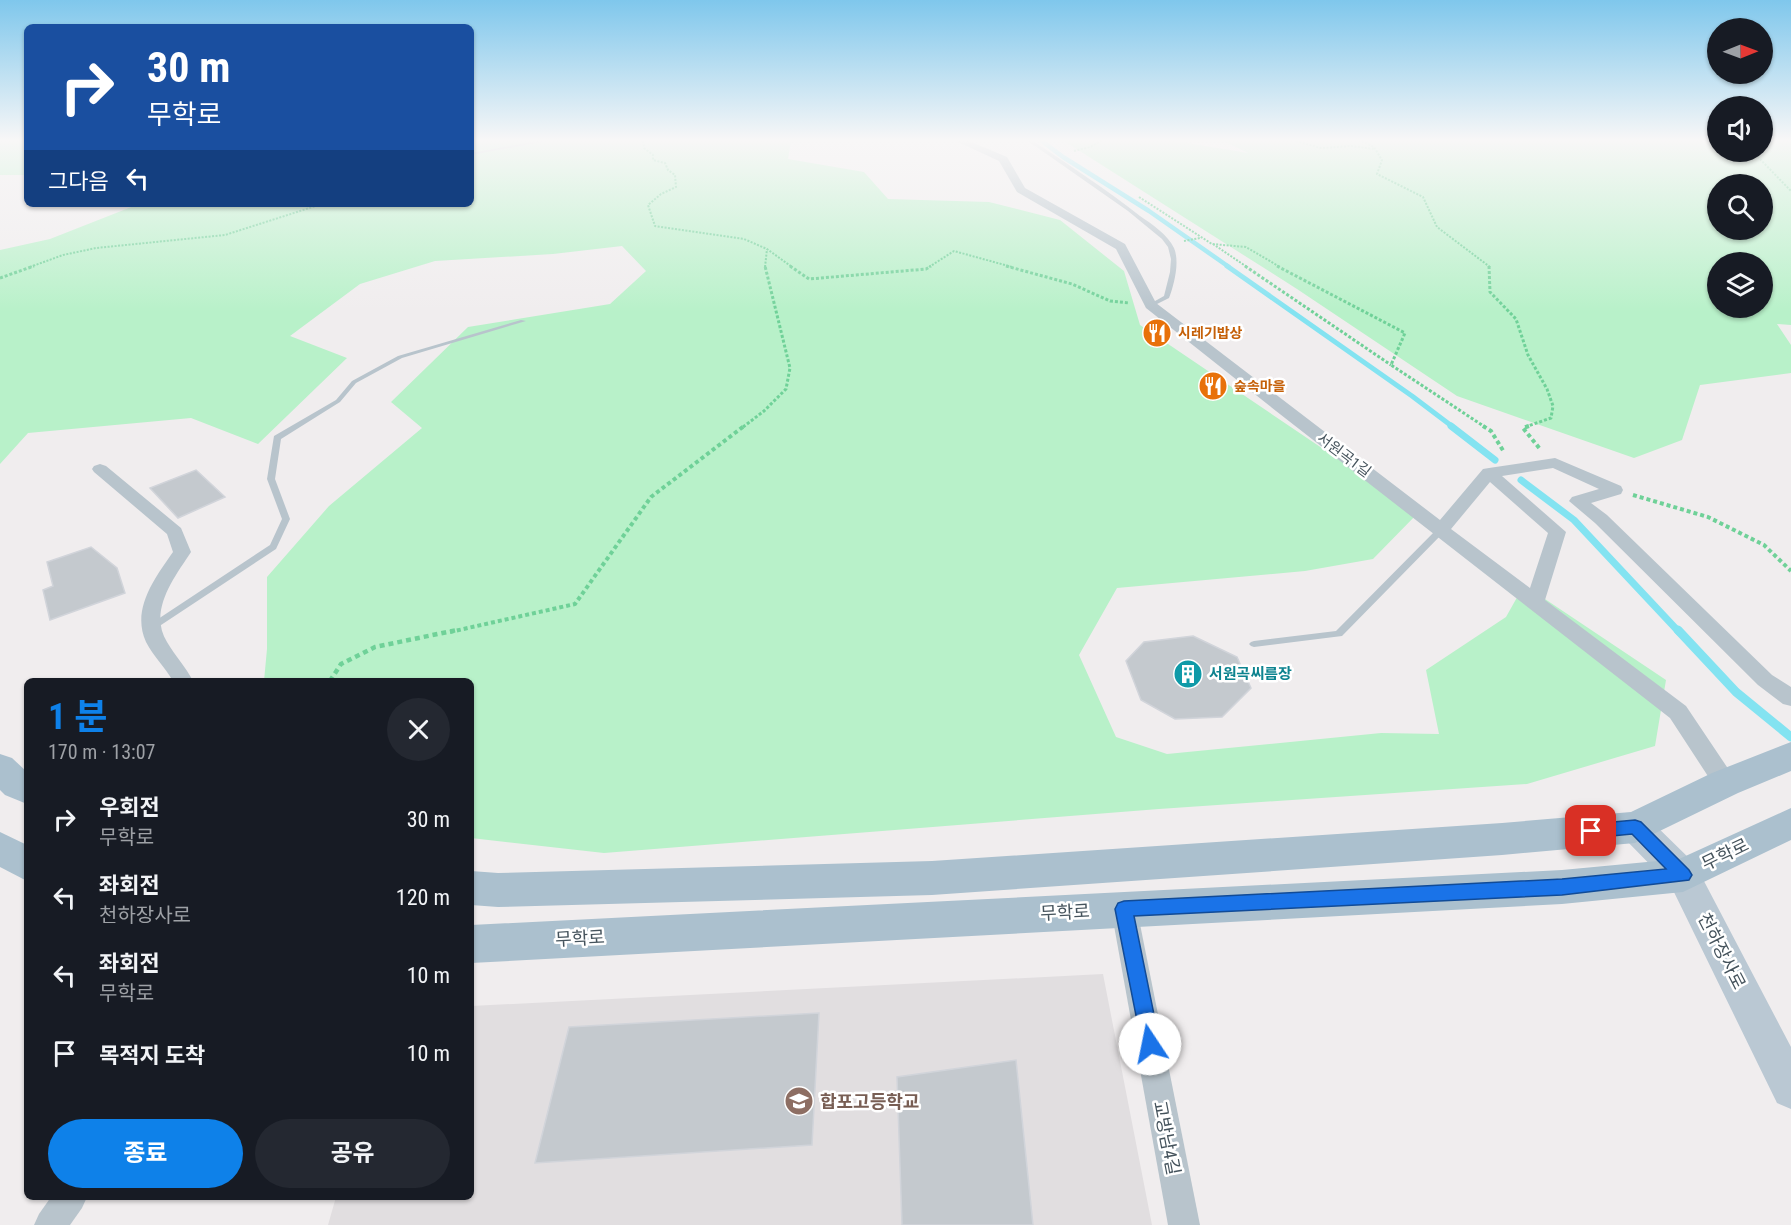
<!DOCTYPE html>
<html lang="ko">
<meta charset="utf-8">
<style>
body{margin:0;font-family:"Roboto Condensed","Noto Sans KR",sans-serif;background:#242831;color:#f1f3f6;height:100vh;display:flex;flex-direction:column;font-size:22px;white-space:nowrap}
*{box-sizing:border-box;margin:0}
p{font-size:20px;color:#9ea1a6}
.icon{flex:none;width:33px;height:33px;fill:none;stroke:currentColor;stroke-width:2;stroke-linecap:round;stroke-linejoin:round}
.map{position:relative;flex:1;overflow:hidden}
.drawer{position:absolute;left:24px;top:678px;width:450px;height:522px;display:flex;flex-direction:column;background:#171b24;border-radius:9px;box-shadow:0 2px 4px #0004}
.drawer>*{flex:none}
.guide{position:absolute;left:24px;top:24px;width:450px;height:183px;border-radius:9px;box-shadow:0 2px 4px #0004;background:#1a4fa0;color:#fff;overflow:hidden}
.needle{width:39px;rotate:89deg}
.fabs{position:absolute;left:1707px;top:18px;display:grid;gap:12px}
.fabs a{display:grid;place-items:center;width:66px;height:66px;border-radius:50%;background:#171b24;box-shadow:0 2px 4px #0004;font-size:30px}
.pin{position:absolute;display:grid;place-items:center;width:51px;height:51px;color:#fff;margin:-26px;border-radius:12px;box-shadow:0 3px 9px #0006}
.me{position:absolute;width:66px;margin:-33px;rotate:349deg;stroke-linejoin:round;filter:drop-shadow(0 0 4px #0008)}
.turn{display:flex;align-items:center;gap:21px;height:126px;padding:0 24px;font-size:27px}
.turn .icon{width:78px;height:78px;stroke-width:2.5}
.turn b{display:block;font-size:42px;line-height:51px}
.then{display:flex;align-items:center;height:57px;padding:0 24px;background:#0003;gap:12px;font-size:22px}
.round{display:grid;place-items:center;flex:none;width:63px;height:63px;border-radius:32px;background:#242831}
.summary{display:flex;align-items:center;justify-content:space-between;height:102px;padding:0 24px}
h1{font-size:36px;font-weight:700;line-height:45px;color:#0e81e9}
.action{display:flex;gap:12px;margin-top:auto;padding:12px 24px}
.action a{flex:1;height:69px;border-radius:36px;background:#0e81e9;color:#fff;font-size:24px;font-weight:700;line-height:69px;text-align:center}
.action a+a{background:#242831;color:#f1f3f6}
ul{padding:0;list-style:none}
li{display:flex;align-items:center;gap:18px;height:78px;padding:0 24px}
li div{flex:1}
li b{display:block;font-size:22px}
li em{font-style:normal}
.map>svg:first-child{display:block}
.education{fill:#e1dee0}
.green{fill:#b8f1c9;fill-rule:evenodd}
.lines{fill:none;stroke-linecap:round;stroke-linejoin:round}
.stream-far3{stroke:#83e3f1;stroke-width:4.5}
.stream-far2{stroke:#83e3f1;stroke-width:5}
.stream-far1{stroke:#83e3f1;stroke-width:7}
.stream{stroke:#83e3f1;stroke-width:9}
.building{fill:#c4c9ce;stroke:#d1d4da;stroke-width:1.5}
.path-far3{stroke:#6fd198;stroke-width:2;stroke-dasharray:2 1.5;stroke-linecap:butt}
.path-far2{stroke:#6fd198;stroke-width:3;stroke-dasharray:3 2;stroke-linecap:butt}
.path-far1{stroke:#6fd198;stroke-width:4;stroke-dasharray:4 3;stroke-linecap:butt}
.path{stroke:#6fd198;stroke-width:4.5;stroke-dasharray:5 4;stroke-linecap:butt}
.service{fill:#b8c4cc;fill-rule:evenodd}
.minor{fill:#b8c4cc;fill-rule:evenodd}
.secondary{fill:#bac8d3;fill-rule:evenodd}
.primary{fill:#abc0ce;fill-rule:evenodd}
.route{fill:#1a73e8;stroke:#114b97;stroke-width:1.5}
.labels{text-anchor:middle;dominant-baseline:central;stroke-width:5;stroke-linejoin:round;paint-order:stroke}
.far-food-label{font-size:14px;font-weight:bold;fill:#c56008;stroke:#fff;text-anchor:start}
.street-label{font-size:15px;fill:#45535c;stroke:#fff}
.culture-label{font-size:15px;font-weight:bold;fill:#0d838f;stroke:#fff;text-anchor:start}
.near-street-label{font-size:18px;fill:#45535c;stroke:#fff}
.near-education-label{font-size:18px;font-weight:bold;fill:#785e54;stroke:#fff;text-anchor:start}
</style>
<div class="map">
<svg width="1791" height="1225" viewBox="0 0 1791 1225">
<rect width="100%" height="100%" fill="#f0edee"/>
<path class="education" d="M 1103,974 L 1152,1225 L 328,1225 L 336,1197 L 471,1197 L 471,1006 Z"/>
<g class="green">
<rect x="0" y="141" width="27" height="34"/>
<path d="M 471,141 L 791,141 L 788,159 L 864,172 L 888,199 L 989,202 L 1060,220 L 1124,271 L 1140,325 L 1418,513 L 1373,559 L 1305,571 L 1117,588 L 1079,655 L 1116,737 L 1167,754 L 1381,733 L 1439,734 L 1426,670 L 1506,617 L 1524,585 L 1666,680 L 1655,746 L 1527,784 L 1159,809 L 604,853 L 471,838 L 471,681 L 264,681 L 267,649 L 267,577 L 329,506 L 422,428 L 391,402 L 468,327 L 610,304 L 646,271 L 622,246 L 553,254 L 435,261 L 360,284 L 290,336 L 347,358 L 258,444 L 191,418 L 28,433 L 0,464 L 0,250 L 50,239 L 139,204 L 471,204 Z"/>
<path d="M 1064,141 L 1175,141 L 1248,153 L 1224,141 L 1717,141 L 1718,152 L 1762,152 L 1763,141 L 1791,141 L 1791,325 L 1777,324 L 1791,345 L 1791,373 L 1700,385 L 1682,440 L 1634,458 L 1457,396 L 1297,289 ZM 1718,184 L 1762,184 L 1762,230 L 1718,230 ZM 1718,262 L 1762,262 L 1762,308 L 1718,308 Z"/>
</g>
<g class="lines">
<path class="stream-far3" d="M 1042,141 L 1063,157 L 1149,211 L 1229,267"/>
<path class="stream-far2" d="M 1227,266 L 1412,396 L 1453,427"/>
<g class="stream-far1">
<path d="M 1451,426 L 1495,460"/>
<path d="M 1521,480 L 1574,520 L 1679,632"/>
</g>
<path class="stream" d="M 1678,630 L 1736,692 L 1791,737"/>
</g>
<g class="building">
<path d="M 196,470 L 225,497 L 178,518 L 150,488 Z"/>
<path d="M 91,547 L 117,568 L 125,593 L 50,620 L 43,590 L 53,586 L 47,562 Z"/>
<path d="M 1193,636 L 1237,657 L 1251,688 L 1222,717 L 1175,719 L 1141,700 L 1126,661 L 1144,642 Z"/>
<path d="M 819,1013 L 812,1145 L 535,1163 L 569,1027 Z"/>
<path d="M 1016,1060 L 1033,1225 L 902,1225 L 897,1077 Z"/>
</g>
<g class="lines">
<g class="path-far3">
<path d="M 643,141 L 644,148 L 653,155 L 653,160 L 665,163 L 668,170 L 675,175 L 676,187 L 661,194 L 648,205 L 655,226 L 744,239 L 767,249 L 792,267"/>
<path d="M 1296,141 L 1321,148 L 1351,146 L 1375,149"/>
<path d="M 1362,141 L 1374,147 L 1382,160 L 1377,174 L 1423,197 L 1437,227 L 1490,267"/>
<path d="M 1074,151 L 1090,147 L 1101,141"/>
<path d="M 1748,152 L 1758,157 L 1791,191"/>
<path d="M 1139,197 L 1212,244 L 1246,247 L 1280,267"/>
<path d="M 1184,241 L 1200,238"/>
<path d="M 1213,244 L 1247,267"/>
<path d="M 30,267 L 63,255 L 96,248 L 225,235 L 322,204"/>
<path d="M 765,267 L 767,249"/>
<path d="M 929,267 L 954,251 L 1012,267"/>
</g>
<g class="path-far2">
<path d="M 790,266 L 809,279 L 926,269 L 931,266"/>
<path d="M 1006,266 L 1072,284 L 1110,301 L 1129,303"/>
<path d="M 1245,266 L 1391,365"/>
<path d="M 1277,266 L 1405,333 L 1391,365 L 1485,427"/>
<path d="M 1489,266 L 1490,292 L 1516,319 L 1528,355 L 1547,389 L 1553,406 L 1551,418 L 1525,427"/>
<path d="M 0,278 L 34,266"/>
<path d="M 743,427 L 764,411 L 786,389 L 790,368 L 765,266"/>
</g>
<g class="path-far1">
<path d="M 1483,426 L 1491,431 L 1504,452"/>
<path d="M 1529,426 L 1523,428 L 1540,449"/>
<path d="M 1633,495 L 1708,517 L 1764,545 L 1791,571"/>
<path d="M 450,632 L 575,604 L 651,497 L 744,426"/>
</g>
<path class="path" d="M 330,681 L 341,664 L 375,647 L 457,630"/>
<g class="service">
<path d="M 538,141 L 547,141 L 471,155 L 471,153 Z"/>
<path d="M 1028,141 L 1033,141 C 1069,165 1106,189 1140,216 C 1152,224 1168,235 1174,248 C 1180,262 1174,285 1169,298 L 1153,306 L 1148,305 L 1164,296 L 1170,272 L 1171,259 L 1168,247 L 1162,239 L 1128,211 Z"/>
<path d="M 521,320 L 526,321 L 402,358 L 356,383 L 340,402 L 281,439 L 275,479 L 290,519 L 276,549 L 155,629 L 149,629 L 147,627 L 149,625 L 270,545 L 282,519 L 267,479 L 274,436 L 336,400 L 352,381 L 398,356 Z"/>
<path d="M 1441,527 L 1444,528 L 1445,530 L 1444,532 L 1342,636 L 1254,647 L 1251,646 L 1249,644 L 1251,642 L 1254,641 L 1336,631 L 1438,528 Z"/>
</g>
<g class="minor">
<path d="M 956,141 L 969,141 L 1007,157 L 1025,188 L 1125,244 L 1156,303 L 1440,520 L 1483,469 L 1489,468 L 1555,458 L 1621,486 L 1623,490 L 1621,494 L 1591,503 L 1607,515 L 1772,675 L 1791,687 L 1791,706 L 1783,704 L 1758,685 L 1595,523 L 1569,501 L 1572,497 L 1599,489 L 1553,468 L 1502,476 L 1566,532 L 1545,600 L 1686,706 L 1733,776 L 1737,783 L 1733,790 L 1725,792 L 1717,790 L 1670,718 L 1276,411 L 1146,308 L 1116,249 L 1017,192 L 999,161 ZM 1490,482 L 1548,533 L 1530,588 L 1451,529 Z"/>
<path d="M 100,464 L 106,466 L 181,528 L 191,552 C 174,578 148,611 167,642 C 175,656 186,667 193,681 L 173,681 C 165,667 153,656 146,642 C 131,609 155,578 173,552 L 167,534 L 94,472 L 92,469 L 94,466 Z"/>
<path d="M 1124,897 L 1133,901 L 1137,909 L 1200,1225 L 1168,1225 L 1111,909 L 1115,901 Z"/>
<path d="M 51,1197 L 87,1197 L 82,1208 L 70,1225 L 34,1225 L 39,1214 Z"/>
</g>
<path class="secondary" d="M 1635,813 L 1647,817 L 1695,864 L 1791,1047 L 1791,1109 L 1777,1103 L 1671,886 L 1623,837 L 1618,827 L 1623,817 Z"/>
<g class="primary">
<path d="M 1791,742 L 1791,771 L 1738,793 L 1635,843 L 1502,855 L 932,895 L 498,907 L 471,905 L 471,871 L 498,873 L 932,861 L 1502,823 L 1631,812 L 1712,773 Z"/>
<path d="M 0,754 L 12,758 L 27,772 L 27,804 L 5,795 L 0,790 Z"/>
<path d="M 1791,808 L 1791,840 L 1683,892 L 1562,904 L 471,963 L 471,925 L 1562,870 L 1679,859 Z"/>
<path d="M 0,832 L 27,845 L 27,881 L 0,867 Z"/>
</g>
</g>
<linearGradient id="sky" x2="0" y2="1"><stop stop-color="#7fc7ec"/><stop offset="0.45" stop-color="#f8f7f7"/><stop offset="1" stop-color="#f8f7f7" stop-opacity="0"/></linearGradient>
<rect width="1791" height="312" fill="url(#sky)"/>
<path class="route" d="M 1635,820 L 1641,822 L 1689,870 L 1692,875 L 1689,880 L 1562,895 L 1134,916 L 1160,1044 L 1157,1051 L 1150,1054 L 1143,1051 L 1115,909 L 1118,903 L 1124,901 L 1562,879 L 1666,869 L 1632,834 L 1591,838 L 1585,836 L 1583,831 L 1585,826 L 1591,824 Z"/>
<defs>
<g id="restaurant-disc" transform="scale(1.5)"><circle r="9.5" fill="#e8710a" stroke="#fff"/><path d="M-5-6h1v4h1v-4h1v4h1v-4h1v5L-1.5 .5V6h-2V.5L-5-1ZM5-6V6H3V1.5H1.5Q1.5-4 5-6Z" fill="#fff"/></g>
<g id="building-disc" transform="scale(1.5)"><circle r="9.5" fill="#0f9aa8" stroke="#fff"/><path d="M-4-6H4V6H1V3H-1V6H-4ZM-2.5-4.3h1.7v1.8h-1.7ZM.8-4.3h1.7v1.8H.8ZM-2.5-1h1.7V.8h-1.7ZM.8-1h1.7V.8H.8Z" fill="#fff"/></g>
<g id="school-disc" transform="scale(1.5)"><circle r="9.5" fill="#8d6e63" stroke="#fff"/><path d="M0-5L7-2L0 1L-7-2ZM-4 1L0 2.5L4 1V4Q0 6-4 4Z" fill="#fff"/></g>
</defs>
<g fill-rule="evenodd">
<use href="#restaurant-disc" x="1157" y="333"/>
<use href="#restaurant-disc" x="1213" y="386"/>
<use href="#building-disc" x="1188" y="674"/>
<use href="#school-disc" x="799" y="1101"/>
</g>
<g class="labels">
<g class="far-food-label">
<text x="1178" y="333">시레기밥상</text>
<text x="1234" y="386">숲속마을</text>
</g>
<g class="street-label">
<text transform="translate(1344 455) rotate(37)">서원곡1길</text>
</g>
<g class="culture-label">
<text x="1209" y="674">서원곡씨름장</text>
</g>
<g class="near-street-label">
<text transform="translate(1725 854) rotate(-26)">무학로</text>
<text transform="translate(1065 912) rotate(-3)">무학로</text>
<text transform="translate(580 938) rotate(-3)">무학로</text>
<text transform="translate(1722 951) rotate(63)">천하장사로</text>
<text transform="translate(1167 1138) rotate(79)">교방남4길</text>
</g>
<g class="near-education-label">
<text x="820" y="1101">합포고등학교</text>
</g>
</g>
</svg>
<div class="fabs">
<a><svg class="needle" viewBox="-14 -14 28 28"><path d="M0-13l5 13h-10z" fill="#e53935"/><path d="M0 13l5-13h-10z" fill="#9ea1a6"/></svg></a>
<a><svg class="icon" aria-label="sound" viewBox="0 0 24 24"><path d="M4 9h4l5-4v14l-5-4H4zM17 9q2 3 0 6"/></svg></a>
<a><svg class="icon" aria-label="search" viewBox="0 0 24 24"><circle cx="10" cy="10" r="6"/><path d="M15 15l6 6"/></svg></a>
<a><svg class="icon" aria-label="layers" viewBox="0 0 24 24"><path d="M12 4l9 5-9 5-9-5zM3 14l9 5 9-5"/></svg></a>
</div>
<div class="pin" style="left:1591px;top:831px;background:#d93025"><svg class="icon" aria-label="arrive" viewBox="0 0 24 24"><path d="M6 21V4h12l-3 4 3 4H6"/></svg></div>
<svg class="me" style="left:1150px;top:1044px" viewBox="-20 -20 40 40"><circle r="19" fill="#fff"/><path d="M0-13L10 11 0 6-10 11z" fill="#1a73e8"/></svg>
<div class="guide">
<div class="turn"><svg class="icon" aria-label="right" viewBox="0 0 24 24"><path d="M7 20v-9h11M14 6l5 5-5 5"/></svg><div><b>30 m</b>무학로</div></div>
<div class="then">그다음<svg class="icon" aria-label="left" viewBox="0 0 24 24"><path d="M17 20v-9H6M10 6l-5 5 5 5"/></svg></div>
</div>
<section class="drawer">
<div class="summary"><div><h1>1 분</h1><p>170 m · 13:07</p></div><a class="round"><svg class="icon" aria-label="close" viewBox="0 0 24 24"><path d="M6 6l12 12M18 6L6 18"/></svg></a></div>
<ul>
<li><svg class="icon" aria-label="right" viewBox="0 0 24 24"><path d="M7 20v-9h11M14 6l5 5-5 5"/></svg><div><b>우회전</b><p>무학로</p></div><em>30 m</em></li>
<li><svg class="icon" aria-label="left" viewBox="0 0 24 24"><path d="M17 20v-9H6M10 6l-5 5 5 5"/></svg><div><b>좌회전</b><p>천하장사로</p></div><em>120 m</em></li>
<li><svg class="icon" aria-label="left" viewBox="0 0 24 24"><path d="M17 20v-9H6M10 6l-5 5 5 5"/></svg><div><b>좌회전</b><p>무학로</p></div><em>10 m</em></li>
<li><svg class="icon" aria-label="arrive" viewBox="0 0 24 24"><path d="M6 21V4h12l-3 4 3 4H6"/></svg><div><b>목적지 도착</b></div><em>10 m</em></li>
</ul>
<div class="action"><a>종료</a><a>공유</a></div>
</section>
</div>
